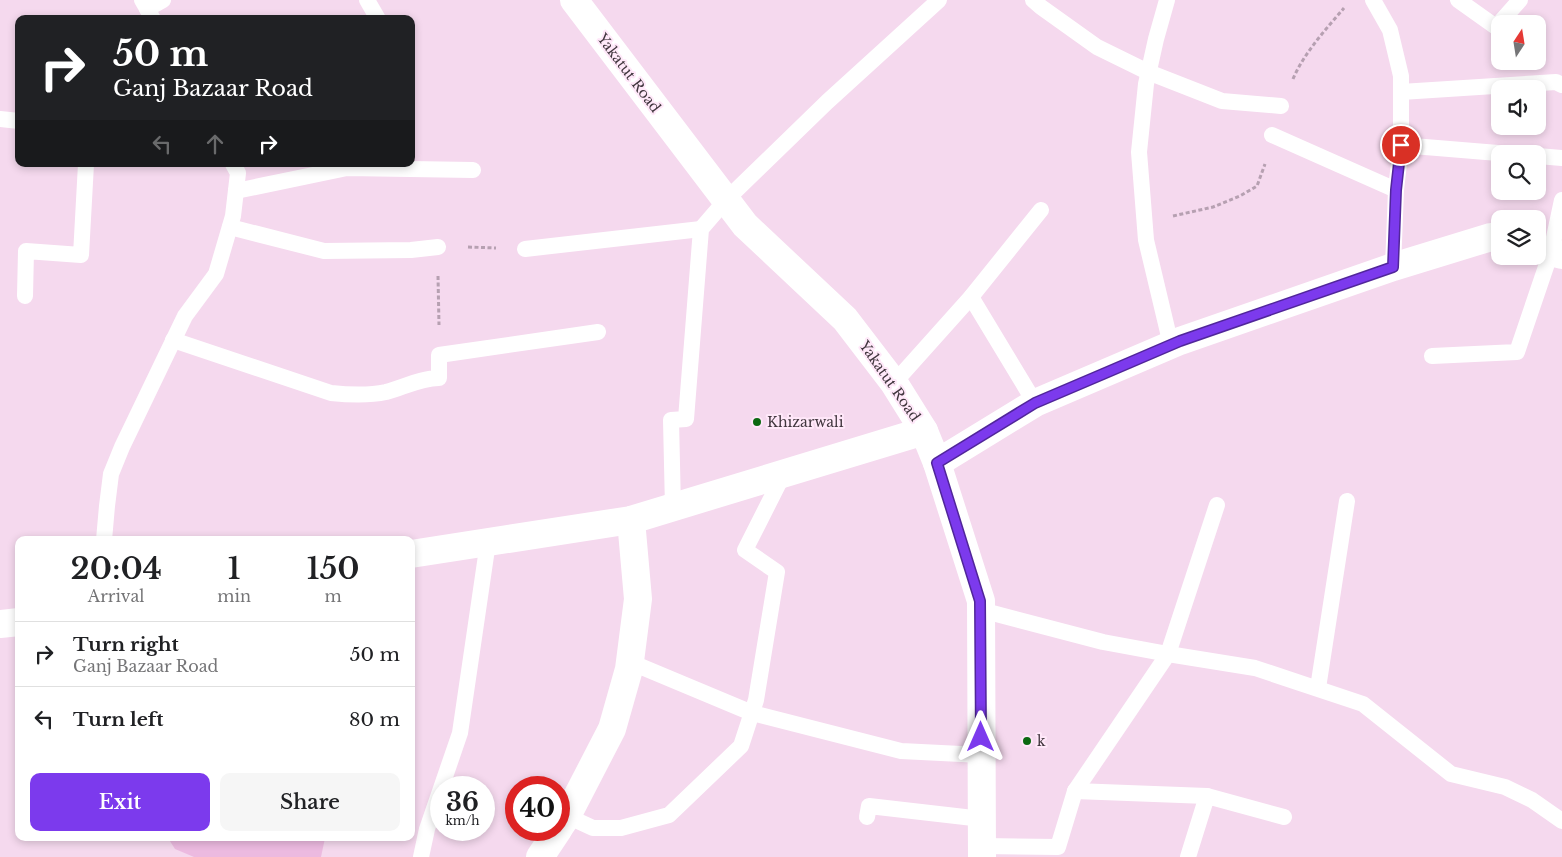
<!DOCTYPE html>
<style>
body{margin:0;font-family:"Libre Baskerville",serif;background:#f6f6f6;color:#202124;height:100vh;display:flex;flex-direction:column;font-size:19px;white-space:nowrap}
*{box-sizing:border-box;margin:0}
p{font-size:16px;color:#757577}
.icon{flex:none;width:28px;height:28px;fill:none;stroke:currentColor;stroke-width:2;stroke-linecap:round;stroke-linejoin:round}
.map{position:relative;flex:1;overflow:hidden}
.side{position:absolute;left:15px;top:536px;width:400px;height:305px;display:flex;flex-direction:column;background:#fff;border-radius:10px;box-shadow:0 2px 8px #0003}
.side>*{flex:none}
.banner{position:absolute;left:15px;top:15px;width:400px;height:152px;border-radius:10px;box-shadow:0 2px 8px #0003;background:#202124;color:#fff;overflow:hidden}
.needle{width:32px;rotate:12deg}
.controls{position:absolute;left:1491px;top:15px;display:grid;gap:10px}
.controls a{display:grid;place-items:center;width:55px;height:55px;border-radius:10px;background:#fff;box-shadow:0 2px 8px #0003;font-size:25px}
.speed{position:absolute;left:430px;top:776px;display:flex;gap:10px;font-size:25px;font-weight:700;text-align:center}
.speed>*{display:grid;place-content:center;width:65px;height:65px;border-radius:50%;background:#fff;box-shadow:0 2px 8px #0003;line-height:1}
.speed small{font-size:12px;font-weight:400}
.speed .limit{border:8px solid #d22;background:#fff;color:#111}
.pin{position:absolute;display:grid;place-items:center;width:42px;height:42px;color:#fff;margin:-21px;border:2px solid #fff;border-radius:50%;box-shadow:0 1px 5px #0007}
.me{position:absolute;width:55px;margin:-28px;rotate:0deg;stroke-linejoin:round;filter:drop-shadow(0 0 4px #0008)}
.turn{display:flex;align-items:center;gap:18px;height:105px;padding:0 15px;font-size:22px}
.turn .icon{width:65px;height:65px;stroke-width:2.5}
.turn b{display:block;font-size:35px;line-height:42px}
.lanes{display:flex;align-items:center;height:48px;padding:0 15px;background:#0003;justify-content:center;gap:25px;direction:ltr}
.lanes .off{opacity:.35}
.eta{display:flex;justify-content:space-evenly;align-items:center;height:85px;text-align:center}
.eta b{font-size:30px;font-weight:600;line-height:35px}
.primary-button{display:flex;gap:10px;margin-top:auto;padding:10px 15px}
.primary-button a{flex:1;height:58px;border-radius:10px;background:#7c3aed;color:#fff;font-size:20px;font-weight:600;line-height:58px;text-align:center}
.primary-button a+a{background:#f6f6f6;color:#202124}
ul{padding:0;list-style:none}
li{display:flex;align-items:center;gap:15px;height:65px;padding:0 15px;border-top:1px solid #e0e0e0}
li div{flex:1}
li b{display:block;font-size:19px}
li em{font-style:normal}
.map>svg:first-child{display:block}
.green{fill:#ecbae0}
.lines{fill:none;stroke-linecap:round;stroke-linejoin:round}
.path{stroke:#b6a0b1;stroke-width:3;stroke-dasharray:4 2.5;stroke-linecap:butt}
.service{stroke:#fff;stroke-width:16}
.minor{stroke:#fff;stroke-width:28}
.tertiary{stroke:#fff;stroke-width:28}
.route-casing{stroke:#51269a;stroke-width:12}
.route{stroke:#7c3aed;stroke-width:9}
.poi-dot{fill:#0b6810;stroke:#ffe8f9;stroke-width:2}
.labels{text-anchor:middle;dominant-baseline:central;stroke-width:4;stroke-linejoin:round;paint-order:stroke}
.street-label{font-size:14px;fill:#41363e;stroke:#ffe8f9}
.poi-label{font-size:14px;fill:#41363e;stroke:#ffe8f9;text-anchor:start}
</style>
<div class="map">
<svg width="1562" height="857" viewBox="0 0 1562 857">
<rect width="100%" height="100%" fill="#f5d9ee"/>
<path class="green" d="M 168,838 L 325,838 L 321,857 L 194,857 L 175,849 Z"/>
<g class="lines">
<g class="path">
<path d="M 1293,79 C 1304,53 1326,29 1344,8"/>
<path d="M 1173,216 L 1213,207 L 1240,196 L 1257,186 L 1265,164"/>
<path d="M 468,247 L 496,248"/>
<path d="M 438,276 L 439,325"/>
</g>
<g class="service">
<path d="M 142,0 L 153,19"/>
<path d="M 367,0 L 378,19"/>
<path d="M 1033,0 L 1041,7 L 1097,47 L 1148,72 L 1222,101 L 1281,106"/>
<path d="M 1167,0 L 1156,39 L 1146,84 L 1139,152 L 1146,240 L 1171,345"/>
<path d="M 1373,0 L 1390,30 L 1401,76 L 1401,145 L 1396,190 L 1393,267"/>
<path d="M 1458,0 L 1496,27 L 1520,0"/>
<path d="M 147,9 L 163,0"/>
<path d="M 1401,92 L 1556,82 L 1562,85"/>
<path d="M 0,119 L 19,121"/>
<path d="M 1272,135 L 1396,190"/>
<path d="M 1401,145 L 1510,154"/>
<path d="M 1538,156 L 1562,158"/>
<path d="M 236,191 L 347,168 L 473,170"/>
<path d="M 230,227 L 324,251 L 411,250 L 438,247"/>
<path d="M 525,249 L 701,229"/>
<path d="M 25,296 L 26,251 L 81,255 L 86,164"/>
<path d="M 971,297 L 1035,403"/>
<path d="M 173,340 L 331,393 C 350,395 368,396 386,392 C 404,387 421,378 439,378 L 439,355 L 598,332"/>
<path d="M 1432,356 L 1517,352 L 1551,252 L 1562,200"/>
<path d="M 894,383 L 971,297 L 1041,210"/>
<path d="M 673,508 L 671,420 L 686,419 L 701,229 L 726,200 L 827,102 L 939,0"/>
<path d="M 104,540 L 107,506 L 111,474 L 122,447 L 185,316 L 216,274 L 233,216 L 238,173 L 233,164"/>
<path d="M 981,610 L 1103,642 L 1168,654 L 1255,668 L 1363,704 L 1451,774 L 1505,787 L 1532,800 L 1562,821"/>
<path d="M 630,662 L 752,713 L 901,751 L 981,755"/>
<path d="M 1318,688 L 1347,501"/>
<path d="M 1075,791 L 1168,654 L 1217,505"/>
<path d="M 567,816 L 593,828 L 621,828 L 669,815 L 741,746 L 756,700 L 777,572 L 745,550 L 784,473"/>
<path d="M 867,817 L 869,806 L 982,819"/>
<path d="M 982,846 L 1058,847 L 1075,791 L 1207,796"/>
<path d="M 421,857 L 427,829 L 460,733 L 488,542"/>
<path d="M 1188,857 L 1207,796 L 1284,817"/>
</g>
<g class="minor">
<path d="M 411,554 L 631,520 L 924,431"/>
<path d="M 0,624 L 19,622"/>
<path d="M 559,828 L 567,816 L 612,729 L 629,669 L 638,599 L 631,520"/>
<path d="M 540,857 L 558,830"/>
</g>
<g class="tertiary">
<path d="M 574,0 L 745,225 L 845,319 L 894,383 L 924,431 L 937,463 L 981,601 L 982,857"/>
<path d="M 1538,249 L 1562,255"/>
<path d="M 937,463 L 1035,403 L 1180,341 L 1393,267 L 1491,237 L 1500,239"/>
</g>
</g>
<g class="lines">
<g class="route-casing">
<path id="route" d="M 981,737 L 980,601 L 937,463 L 1035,403 L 1103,374 L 1180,341 L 1393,267 L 1396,190 L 1401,145"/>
</g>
<use href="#route" class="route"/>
</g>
<g class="poi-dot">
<circle cx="757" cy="422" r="5"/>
<circle cx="1027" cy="741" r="5"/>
</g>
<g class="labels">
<g class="street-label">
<text transform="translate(629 73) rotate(53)">Yakatut Road</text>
<text transform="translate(890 381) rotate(55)">Yakatut Road</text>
</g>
<g class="poi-label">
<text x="767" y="422">Khizarwali</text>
<text x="1037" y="741">k</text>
</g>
</g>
</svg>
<div class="controls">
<a><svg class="needle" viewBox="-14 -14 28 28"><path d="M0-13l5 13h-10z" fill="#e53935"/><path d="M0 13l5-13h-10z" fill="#757577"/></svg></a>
<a><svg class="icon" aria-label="sound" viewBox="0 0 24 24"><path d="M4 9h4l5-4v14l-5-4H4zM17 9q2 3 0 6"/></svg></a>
<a><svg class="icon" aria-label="search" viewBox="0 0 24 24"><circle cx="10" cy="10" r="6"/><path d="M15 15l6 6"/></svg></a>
<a><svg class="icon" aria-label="layers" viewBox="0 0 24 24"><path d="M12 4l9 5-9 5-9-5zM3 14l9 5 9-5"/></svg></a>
</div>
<div class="speed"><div>36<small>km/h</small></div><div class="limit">40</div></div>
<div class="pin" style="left:1401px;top:145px;background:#d93025"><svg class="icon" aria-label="arrive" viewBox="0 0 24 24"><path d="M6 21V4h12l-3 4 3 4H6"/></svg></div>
<svg class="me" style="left:981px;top:737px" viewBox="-20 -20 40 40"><path d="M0-17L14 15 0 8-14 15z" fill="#7c3aed" stroke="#fff" stroke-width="4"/></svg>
<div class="banner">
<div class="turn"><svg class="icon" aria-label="right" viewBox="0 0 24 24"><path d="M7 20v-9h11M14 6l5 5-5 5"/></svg><div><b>50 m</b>Ganj Bazaar Road</div></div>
<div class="lanes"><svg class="icon off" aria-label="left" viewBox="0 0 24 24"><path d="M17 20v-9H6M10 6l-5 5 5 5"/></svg><svg class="icon off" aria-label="ahead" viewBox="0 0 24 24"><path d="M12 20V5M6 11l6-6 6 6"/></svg><svg class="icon" aria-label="right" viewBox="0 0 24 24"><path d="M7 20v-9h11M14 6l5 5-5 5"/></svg></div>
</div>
<section class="side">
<div class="eta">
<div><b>20:04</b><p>Arrival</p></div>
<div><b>1</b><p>min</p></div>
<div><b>150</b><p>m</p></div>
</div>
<ul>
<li><svg class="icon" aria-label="right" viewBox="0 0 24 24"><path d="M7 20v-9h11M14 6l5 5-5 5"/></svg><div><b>Turn right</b><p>Ganj Bazaar Road</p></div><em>50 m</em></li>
<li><svg class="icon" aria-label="left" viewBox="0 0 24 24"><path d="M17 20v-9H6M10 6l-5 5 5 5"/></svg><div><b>Turn left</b></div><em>80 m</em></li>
</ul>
<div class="primary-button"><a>Exit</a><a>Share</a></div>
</section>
</div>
